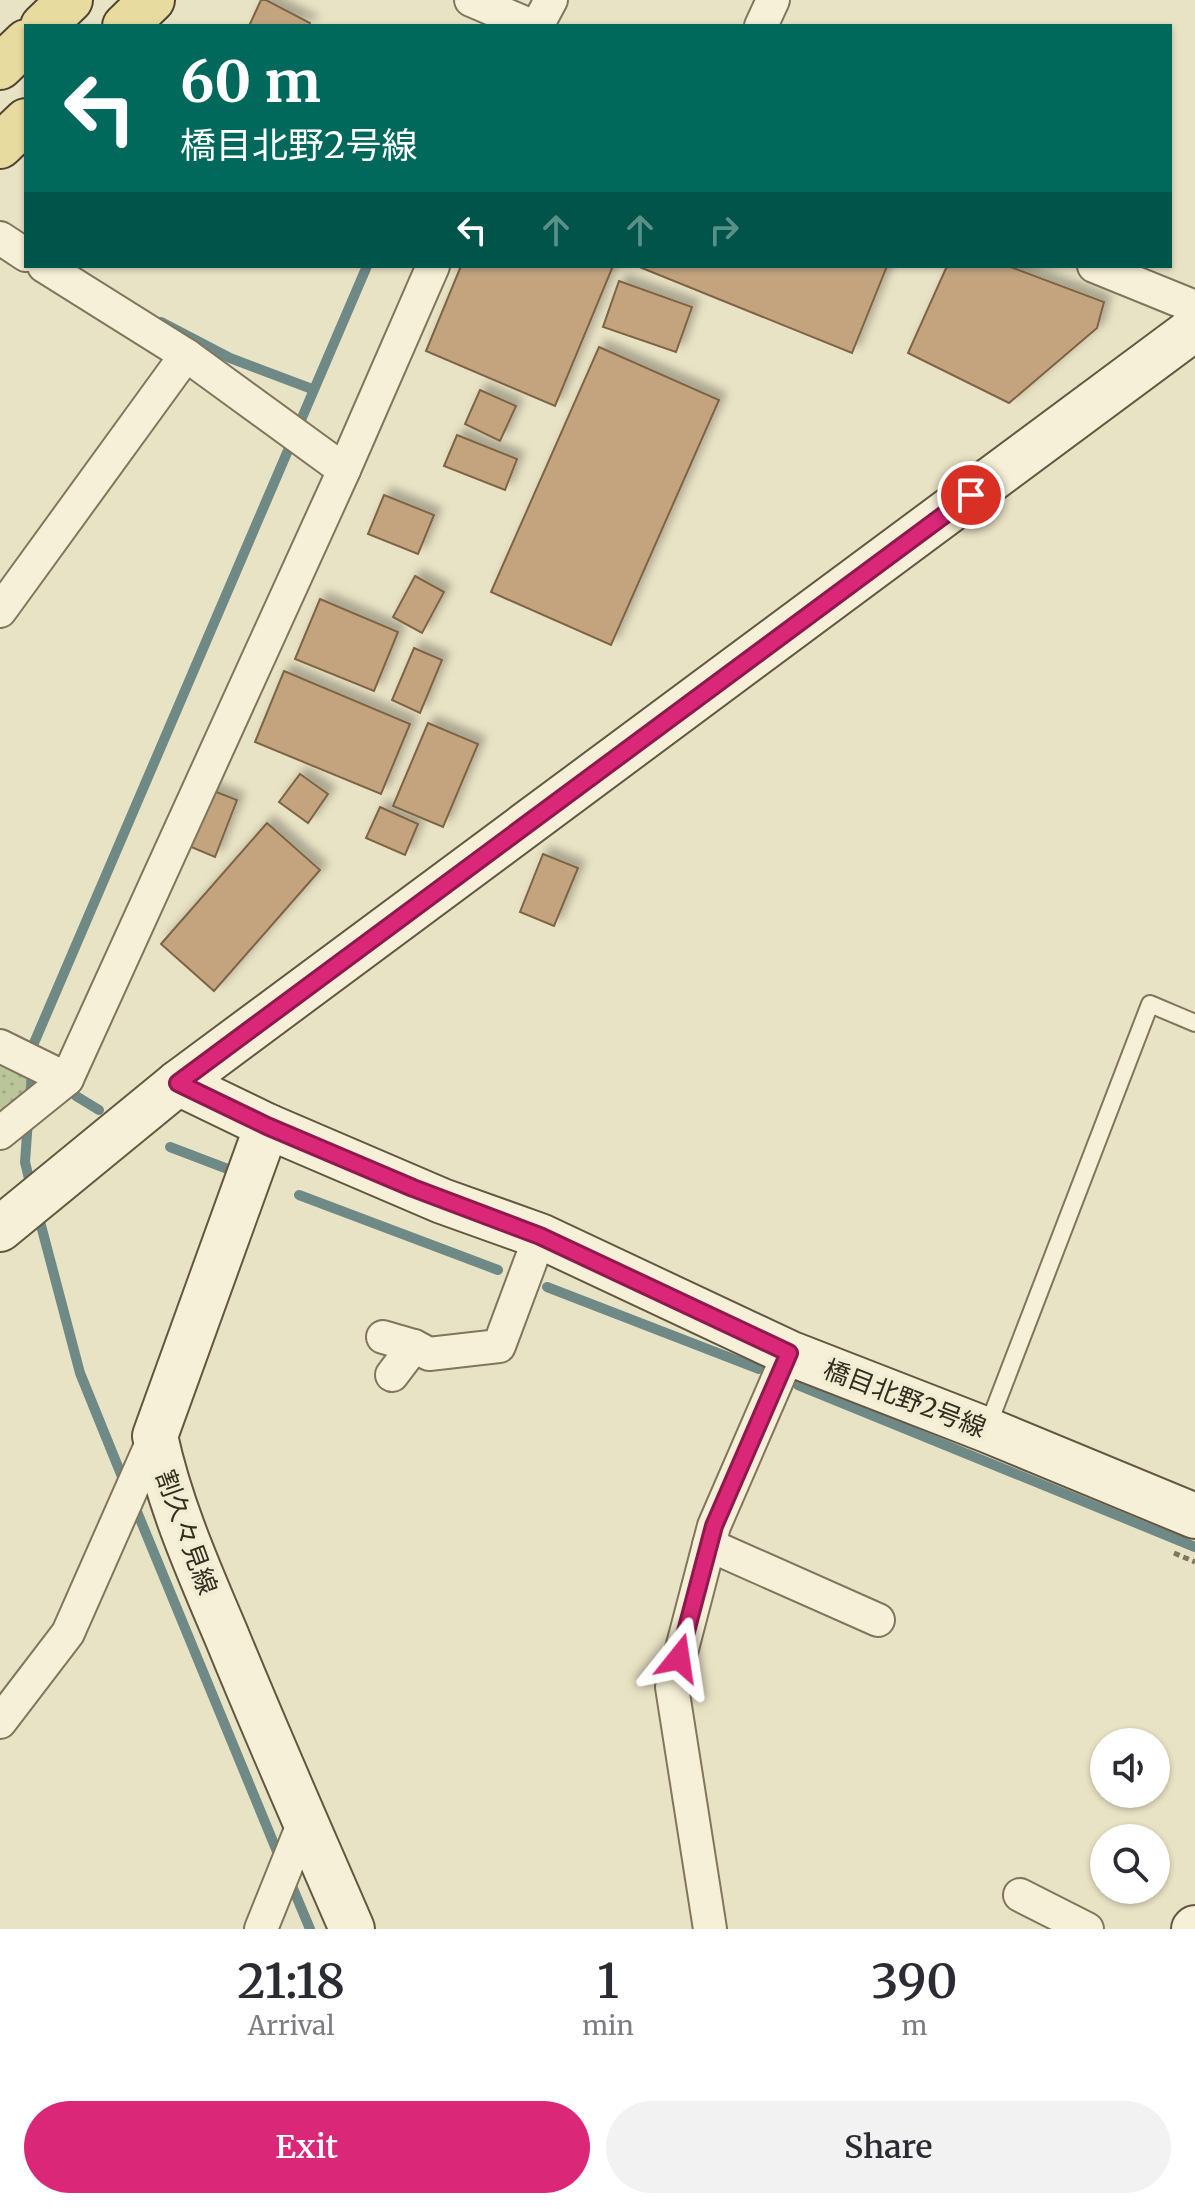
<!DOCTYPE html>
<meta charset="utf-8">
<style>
body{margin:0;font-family:Merriweather,"Noto Sans JP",serif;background:#f2f2f3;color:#2b2b33;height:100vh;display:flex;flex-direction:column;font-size:30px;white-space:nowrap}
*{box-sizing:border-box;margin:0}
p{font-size:26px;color:#7c7c81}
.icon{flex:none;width:44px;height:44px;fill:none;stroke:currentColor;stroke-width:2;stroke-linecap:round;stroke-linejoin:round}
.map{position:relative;height:1929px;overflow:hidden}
.details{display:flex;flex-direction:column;background:#fff;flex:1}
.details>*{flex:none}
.top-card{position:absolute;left:24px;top:24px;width:1148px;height:244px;border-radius:0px;box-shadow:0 2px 6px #0004;background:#00695c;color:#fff;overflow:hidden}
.buttons{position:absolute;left:1090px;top:1728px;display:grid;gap:16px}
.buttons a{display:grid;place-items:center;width:80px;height:80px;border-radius:50%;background:#fff;box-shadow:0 2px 6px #0004;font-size:40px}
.pin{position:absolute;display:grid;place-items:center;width:68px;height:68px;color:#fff;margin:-34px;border:4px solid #fff;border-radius:50%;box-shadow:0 2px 8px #0007}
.me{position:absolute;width:88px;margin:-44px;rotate:15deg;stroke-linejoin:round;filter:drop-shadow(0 0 6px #0008)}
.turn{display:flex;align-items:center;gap:28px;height:168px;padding:0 24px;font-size:36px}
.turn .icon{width:104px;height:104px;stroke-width:2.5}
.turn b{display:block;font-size:56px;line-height:68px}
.lanes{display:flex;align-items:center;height:76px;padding:0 24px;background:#0003;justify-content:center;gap:40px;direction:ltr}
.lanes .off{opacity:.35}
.eta{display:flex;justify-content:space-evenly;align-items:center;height:136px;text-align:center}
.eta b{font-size:48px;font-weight:600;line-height:56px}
.button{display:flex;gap:16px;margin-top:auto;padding:16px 24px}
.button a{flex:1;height:92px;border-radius:48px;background:#db2777;color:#fff;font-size:32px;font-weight:600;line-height:92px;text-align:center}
.button a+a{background:#f2f2f3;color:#2b2b33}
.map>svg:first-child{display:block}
.park{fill:url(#park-dots)}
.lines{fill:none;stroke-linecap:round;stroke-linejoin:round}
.stream{stroke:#6e8986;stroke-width:10}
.building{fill:#c3a47f;stroke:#7e6445;stroke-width:2;filter:url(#shadow)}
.lane-casing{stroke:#81755d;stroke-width:20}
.street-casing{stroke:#81755d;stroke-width:36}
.secondary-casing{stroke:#635740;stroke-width:48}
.primary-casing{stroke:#504331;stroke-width:48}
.path{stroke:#81755d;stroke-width:5;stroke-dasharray:6 4;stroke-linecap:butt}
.lane{stroke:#f5f0d7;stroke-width:16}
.street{stroke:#f5f0d7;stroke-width:32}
.secondary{stroke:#f5f0d7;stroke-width:44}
.primary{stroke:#e8dba0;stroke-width:44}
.route-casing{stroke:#8e194d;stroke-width:20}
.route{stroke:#db2777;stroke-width:14}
.labels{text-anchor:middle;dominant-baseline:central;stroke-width:8;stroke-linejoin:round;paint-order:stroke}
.street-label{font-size:26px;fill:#332c1f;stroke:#f1edd3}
</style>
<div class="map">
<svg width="1195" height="1929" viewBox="0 0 1195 1929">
<defs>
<pattern id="park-dots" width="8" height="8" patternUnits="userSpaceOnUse" patternTransform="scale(2)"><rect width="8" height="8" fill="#bac59a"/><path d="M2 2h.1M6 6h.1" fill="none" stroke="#a0a984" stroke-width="1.8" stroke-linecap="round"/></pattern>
<filter id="shadow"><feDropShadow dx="7" dy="-7" stdDeviation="4" flood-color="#0004"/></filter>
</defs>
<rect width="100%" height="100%" fill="#e9e3c5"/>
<path class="park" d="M 0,1064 L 41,1082 L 0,1116 Z"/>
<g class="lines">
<g class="stream">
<path d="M 161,322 L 230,358 L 312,389"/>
<path d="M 76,1096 L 99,1110"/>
<path d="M 30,1100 L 34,1043 L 367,266"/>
<path d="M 28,1120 L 25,1162 L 31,1187"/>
<path d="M 170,1147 L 233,1171"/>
<path d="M 299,1195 L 498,1270"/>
<path d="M 38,1214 L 80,1373 L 125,1484"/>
<path d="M 547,1287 L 759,1369"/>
<path d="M 798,1385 L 1195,1547"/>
<path d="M 133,1502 L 281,1861"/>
<path d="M 289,1879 L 310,1929"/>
</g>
</g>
<g class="building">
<path d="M 261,0 L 266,0 L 310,23 L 309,26 L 249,26 Z"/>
<path d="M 461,266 L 613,266 L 555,406 L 426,351 Z"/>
<path d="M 637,266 L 887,266 L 852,353 Z"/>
<path d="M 947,266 L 1008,266 L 1104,302 L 1097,328 L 1009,403 L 908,353 Z"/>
<path d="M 619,281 L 692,307 L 676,352 L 603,327 Z"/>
<path d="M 599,347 L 719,400 L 611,645 L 491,592 Z"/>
<path d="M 480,390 L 516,406 L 500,441 L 465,424 Z"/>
<path d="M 457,435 L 517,459 L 505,490 L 444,466 Z"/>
<path d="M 384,495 L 434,515 L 418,554 L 368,534 Z"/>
<path d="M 415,576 L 444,592 L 422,633 L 393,617 Z"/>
<path d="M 320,599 L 398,632 L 374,691 L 295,659 Z"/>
<path d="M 414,648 L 442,660 L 420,713 L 392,700 Z"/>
<path d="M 284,671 L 410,724 L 381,794 L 255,742 Z"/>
<path d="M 428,723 L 478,744 L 443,827 L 393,806 Z"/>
<path d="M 300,774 L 328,794 L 308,823 L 279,802 Z"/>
<path d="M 206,788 L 237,800 L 215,857 L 184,844 Z"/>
<path d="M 380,807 L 418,824 L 405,855 L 366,838 Z"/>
<path d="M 267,823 L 320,870 L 214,991 L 161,944 Z"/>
<path d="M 543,854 L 578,868 L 554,926 L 520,912 Z"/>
</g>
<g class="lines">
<g class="lane-casing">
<path id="lane" d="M 987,1428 L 1150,1004 L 1195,1023"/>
</g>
<g class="street-casing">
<g id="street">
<path d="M 471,0 L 532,26"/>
<path d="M 537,26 L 551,0"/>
<path d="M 761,26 L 773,0"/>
<path d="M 0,238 L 26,255"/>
<path d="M 44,266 L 186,355 L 344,470"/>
<path d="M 1094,266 L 1195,307"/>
<path d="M 0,611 L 186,355"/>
<path d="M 0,1046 L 67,1079"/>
<path d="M 0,1133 L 67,1079 L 344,470 L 433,266"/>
<path d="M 383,1337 L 414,1346 L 429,1354 L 499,1346 L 540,1236"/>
<path d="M 392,1375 L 414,1346"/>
<path d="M 709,1545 L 878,1620"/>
<path d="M 0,1722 L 68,1633 L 155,1436"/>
<path d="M 1020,1895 L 1087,1929"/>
<path d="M 261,1929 L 304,1822"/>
<path d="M 710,1929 L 672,1687 L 714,1526 L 789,1353"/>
</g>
</g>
<g class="secondary-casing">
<g id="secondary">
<path d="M 178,1083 L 267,1126 L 442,1201 L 540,1236 L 789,1353 L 987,1430 L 1195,1516"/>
<path d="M 267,1126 L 155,1436 C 170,1506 199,1571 227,1637 C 267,1735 310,1832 352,1929"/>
<path d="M 0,1229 L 178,1083 L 1195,328"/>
<path d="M 1194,1929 L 1195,1928"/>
</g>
</g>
<g class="primary-casing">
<g id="primary">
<path d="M 43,26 L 70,0"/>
<path d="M 125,26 L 152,0"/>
<path d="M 0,67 L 26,42"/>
<path d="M 0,146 L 26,121"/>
</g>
</g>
<path class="path" d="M 1174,1553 L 1195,1562"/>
<use href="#lane" class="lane"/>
<use href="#street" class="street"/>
<use href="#secondary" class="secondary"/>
<use href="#primary" class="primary"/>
</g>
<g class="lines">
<g class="route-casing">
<path id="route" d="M 679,1658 L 714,1526 L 789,1353 L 540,1236 L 413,1188 L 267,1126 L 178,1083 L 971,495"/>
</g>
<use href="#route" class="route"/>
</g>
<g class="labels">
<g class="street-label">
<text transform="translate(905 1398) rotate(21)">橋目北野2号線</text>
<text transform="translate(187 1532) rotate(70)">割久々見線</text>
</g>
</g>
</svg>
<div class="buttons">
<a><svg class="icon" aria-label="sound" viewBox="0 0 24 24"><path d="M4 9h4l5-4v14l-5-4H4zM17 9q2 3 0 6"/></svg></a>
<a><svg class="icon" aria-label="search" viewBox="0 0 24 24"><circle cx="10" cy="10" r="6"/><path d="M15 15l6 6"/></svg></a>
</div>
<div class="pin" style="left:971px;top:495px;background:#d93025"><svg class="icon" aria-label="arrive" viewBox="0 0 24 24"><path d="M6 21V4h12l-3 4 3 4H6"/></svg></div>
<svg class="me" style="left:679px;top:1658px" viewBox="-20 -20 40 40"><path d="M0-17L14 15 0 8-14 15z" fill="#db2777" stroke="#fff" stroke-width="4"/></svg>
<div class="top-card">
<div class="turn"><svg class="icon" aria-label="left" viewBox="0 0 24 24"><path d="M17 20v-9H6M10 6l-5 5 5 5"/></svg><div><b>60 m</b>橋目北野2号線</div></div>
<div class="lanes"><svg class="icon" aria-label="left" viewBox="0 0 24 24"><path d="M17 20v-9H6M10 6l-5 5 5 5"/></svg><svg class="icon off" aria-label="ahead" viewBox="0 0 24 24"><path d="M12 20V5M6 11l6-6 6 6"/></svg><svg class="icon off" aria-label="ahead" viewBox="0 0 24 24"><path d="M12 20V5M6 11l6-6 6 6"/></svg><svg class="icon off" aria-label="right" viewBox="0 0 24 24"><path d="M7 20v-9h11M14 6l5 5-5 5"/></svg></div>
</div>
</div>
<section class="details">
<div class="eta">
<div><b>21:18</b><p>Arrival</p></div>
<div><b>1</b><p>min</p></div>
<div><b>390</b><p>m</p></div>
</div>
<div class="button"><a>Exit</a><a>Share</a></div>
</section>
